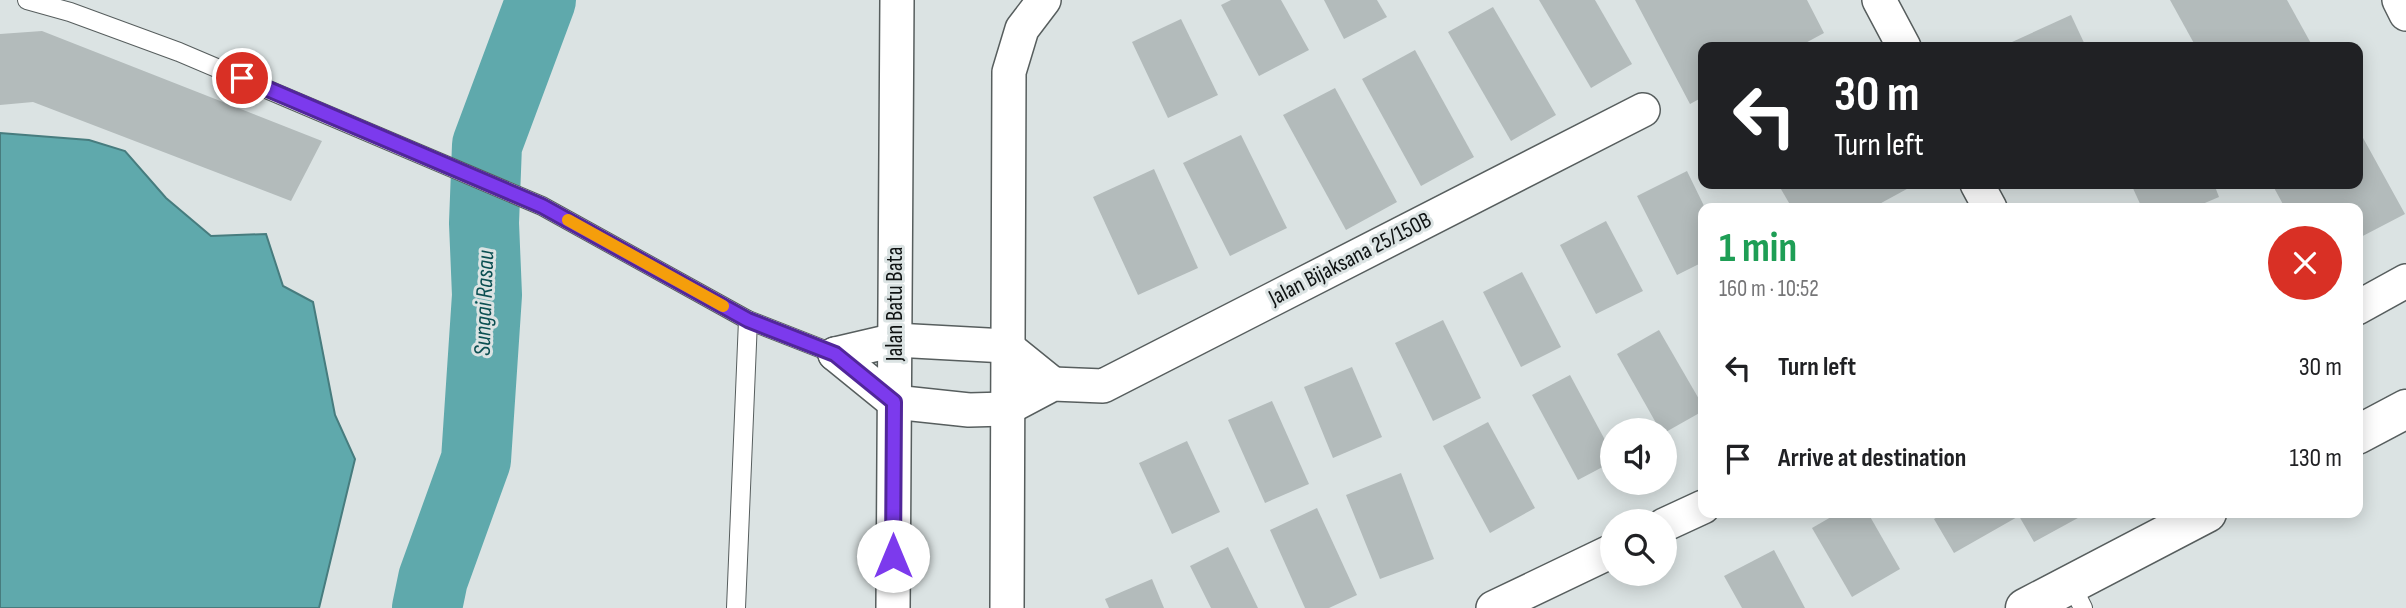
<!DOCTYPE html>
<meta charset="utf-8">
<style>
body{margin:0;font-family:"Sofia Sans Condensed",sans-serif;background:#f2f2f2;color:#202124;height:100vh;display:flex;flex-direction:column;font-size:26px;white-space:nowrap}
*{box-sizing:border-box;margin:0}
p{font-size:23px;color:#757577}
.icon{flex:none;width:38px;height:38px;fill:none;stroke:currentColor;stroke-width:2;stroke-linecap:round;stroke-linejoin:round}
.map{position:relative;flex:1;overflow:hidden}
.details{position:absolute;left:1698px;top:203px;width:665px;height:315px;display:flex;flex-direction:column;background:#fff;border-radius:14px;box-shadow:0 4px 18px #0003}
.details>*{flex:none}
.hud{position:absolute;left:1698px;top:42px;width:665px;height:147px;border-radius:14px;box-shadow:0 4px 18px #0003;background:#202124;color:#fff;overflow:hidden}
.tools{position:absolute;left:1600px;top:418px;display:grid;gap:14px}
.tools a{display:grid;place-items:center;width:77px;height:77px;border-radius:50%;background:#fff;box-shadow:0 4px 18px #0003;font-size:35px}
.pin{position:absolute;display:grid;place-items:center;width:60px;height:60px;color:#fff;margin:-30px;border:4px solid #fff;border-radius:50%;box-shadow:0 2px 7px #0007}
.me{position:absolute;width:77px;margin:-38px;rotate:0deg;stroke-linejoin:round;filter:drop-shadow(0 0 5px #0008)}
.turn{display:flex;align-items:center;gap:24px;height:147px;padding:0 21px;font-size:32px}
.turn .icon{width:91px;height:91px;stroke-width:2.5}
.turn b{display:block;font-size:49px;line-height:60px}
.round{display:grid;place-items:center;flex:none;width:74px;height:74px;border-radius:37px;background:#f2f2f2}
.headline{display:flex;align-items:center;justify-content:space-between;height:119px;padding:0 21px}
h1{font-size:42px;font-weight:700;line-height:52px;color:#1e9e55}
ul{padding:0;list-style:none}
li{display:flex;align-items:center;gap:21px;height:91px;padding:0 21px}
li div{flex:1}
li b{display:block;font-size:26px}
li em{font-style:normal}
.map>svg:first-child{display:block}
.water{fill:#5fa9ac;stroke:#477c7e;stroke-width:2}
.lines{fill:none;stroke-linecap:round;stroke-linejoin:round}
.river{stroke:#5fa9ac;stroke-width:70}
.building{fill:#b3bbbb}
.service-casing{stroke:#575e5e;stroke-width:20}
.minor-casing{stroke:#575e5e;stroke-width:36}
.tertiary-casing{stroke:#575e5e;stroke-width:41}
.service{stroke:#fff;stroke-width:18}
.minor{stroke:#fff;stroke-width:33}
.tertiary{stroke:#fff;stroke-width:38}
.route-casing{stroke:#51269a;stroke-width:18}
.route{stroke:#7c3aed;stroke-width:12}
.slow{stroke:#f59e0b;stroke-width:12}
.labels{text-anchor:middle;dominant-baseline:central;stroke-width:6;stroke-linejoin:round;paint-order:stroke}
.street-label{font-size:23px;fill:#0f1212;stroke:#dbe3e3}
.water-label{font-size:24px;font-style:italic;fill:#0b4f52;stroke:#dbe3e3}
</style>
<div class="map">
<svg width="2406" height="608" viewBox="0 0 2406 608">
<rect width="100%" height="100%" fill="#dbe3e3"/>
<path class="water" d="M 0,133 L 89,140 L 125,151 L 166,198 L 211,236 L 266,234 L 283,286 L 313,302 L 335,415 L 355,459 L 319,608 L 0,608 Z"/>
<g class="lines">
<path class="river" d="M 427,608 L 433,579 L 476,460 L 487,295 L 484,223 L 487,145 L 541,0"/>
</g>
<g class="building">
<path d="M 1231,0 L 1281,0 L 1309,50 L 1259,76 L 1221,5 Z"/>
<path d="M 1324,0 L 1377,0 L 1387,17 L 1344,39 Z"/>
<path d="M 1539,0 L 1595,0 L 1632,64 L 1591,88 Z"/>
<path d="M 1635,0 L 1807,0 L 1824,33 L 1798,47 L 1703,47 L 1703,97 L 1690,104 Z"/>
<path d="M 2170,0 L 2287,0 L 2313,47 L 2196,47 Z"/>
<path d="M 1493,7 L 1556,115 L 1511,141 L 1448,32 Z"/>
<path d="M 2071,15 L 2086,47 L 2001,47 Z"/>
<path d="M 1181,19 L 1218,95 L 1168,118 L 1132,42 Z"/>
<path d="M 42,31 L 322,141 L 291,201 L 33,102 L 0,105 L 0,34 Z"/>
<path d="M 1415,50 L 1474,157 L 1421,186 L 1362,79 Z"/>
<path d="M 1335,88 L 1397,202 L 1346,230 L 1283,115 Z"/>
<path d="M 2357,127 L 2405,214 L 2357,239 L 2357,208 L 2285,208 L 2272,184 L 2357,184 Z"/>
<path d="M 1241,135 L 1287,228 L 1230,256 L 1183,163 Z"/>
<path d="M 1154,169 L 1198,268 L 1138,295 L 1093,197 Z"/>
<path d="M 1687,171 L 1705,208 L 1703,208 L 1703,262 L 1677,275 L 1637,196 Z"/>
<path d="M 1778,184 L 1916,184 L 1872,208 L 1792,208 Z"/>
<path d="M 2131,184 L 2214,184 L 2219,197 L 2193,208 L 2142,208 Z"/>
<path d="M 1606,221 L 1643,291 L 1596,314 L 1560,245 Z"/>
<path d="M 1522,272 L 1561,347 L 1521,367 L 1483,292 Z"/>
<path d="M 1443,320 L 1481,398 L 1433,421 L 1395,343 Z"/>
<path d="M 1659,330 L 1703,406 L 1703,411 L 1664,433 L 1660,430 L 1617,354 Z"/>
<path d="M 1352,367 L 1382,437 L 1333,458 L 1304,387 Z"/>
<path d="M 1570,375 L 1612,453 L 1612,462 L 1578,480 L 1532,395 Z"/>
<path d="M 1272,401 L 1309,484 L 1265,503 L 1228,420 Z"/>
<path d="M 1488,422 L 1535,508 L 1490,533 L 1443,446 Z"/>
<path d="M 1187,441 L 1220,512 L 1172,534 L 1139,463 Z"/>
<path d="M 1401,473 L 1434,559 L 1380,579 L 1346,495 Z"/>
<path d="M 1317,508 L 1357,595 L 1329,608 L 1305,608 L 1270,530 Z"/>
<path d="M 1838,513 L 1868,513 L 1900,569 L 1852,597 L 1812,528 Z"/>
<path d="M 1944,513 L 2087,513 L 2034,542 L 2019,516 L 1954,553 L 1934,519 Z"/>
<path d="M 1228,547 L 1258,608 L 1211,608 L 1190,566 Z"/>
<path d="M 1774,550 L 1805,608 L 1742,608 L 1724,576 Z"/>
<path d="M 1152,579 L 1164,608 L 1109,608 L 1105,599 Z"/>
</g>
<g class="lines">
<g class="service-casing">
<g id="service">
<path d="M 27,0 L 70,12 L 179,52 L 542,206 L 748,320 L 835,354"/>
<path d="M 2071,584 L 2083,608"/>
<path d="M 736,608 L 748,320"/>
</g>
</g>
<g class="minor-casing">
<g id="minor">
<path d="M 1879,0 L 1904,47"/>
<path d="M 2399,0 L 2406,14"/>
<path d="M 1977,184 L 1990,208"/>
<path d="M 2357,308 L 2406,281"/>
<path d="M 835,354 L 894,402 L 969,410 L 1006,409 L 1053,384 L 1103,386 L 1643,110"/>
<path d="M 835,354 L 895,340 L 1006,346 L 1053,384"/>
<path d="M 1664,525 L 1703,507"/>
<path d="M 893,608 L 897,0"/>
<path d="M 1007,608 L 1009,72 L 1022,29 L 1044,0"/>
<path d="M 1493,608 L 1612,551"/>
</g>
</g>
<g class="tertiary-casing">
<g id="tertiary">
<path d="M 2357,435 L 2406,409"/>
<path d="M 2025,608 L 2207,513"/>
</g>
</g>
<use href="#service" class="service"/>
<use href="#minor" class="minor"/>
<use href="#tertiary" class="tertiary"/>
</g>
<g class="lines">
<g class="route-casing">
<path id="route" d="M 242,78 L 542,206 L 748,320 L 835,354 L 894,402 L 893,556"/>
</g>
<use href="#route" class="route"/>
<path class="slow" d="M 568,220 L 723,306"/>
</g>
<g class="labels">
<g class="street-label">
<text transform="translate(1350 259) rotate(-27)">Jalan Bijaksana 25/150B</text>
<text transform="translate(895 304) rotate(-90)">Jalan Batu Bata</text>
</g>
<g class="water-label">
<text transform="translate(484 303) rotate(-88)">Sungai Rasau</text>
</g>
</g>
</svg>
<div class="tools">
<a><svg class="icon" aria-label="sound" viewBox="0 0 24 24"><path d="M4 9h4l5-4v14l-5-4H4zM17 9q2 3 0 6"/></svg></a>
<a><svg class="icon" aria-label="search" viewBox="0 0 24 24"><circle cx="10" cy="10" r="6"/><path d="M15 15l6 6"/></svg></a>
</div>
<div class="pin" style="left:242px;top:78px;background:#d93025"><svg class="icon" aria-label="arrive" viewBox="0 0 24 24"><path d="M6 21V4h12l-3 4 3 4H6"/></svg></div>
<svg class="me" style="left:893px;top:556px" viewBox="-20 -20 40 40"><circle r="19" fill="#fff"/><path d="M0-13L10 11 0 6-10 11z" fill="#7c3aed"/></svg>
<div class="hud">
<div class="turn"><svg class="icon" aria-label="left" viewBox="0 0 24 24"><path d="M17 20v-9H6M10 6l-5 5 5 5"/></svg><div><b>30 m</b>Turn left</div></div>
</div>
<section class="details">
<div class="headline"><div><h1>1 min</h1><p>160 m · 10:52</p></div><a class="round" style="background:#d93025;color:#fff"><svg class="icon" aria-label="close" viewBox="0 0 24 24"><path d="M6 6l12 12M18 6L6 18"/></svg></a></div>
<ul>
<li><svg class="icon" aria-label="left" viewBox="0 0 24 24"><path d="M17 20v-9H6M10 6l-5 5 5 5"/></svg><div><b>Turn left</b></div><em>30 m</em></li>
<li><svg class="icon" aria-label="arrive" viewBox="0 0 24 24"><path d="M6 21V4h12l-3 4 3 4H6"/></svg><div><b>Arrive at destination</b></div><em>130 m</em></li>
</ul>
</section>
</div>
